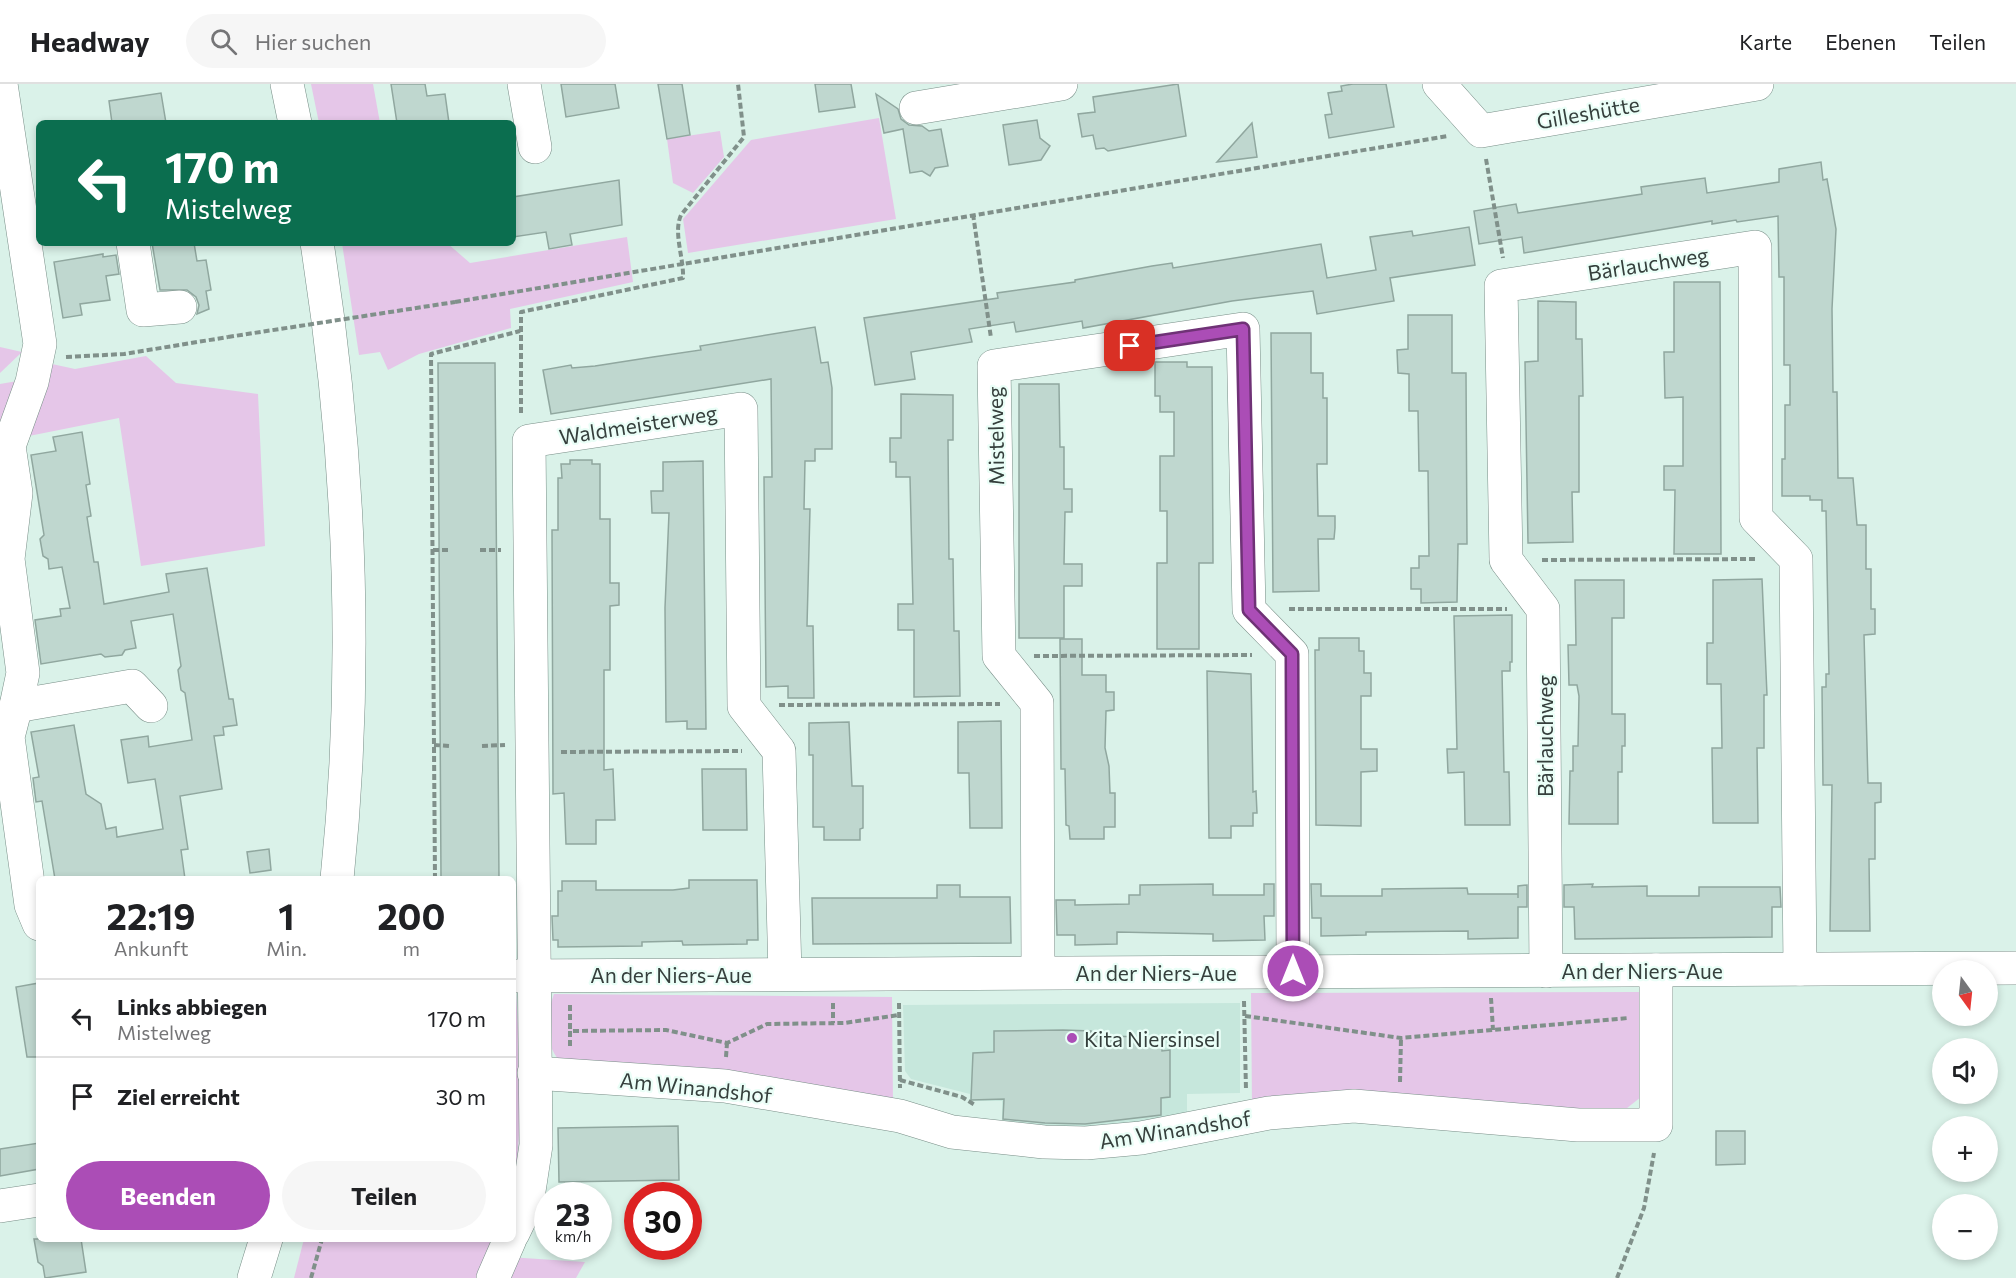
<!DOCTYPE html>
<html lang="de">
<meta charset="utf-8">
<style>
body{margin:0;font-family:Commissioner,sans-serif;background:#f6f6f6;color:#202124;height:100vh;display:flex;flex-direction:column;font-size:22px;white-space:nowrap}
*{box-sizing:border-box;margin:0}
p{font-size:20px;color:#757577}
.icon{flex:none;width:33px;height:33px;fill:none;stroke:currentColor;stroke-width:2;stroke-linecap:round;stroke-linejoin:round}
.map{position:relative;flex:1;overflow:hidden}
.sheet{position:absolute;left:36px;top:792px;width:480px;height:366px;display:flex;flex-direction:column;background:#fff;border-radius:9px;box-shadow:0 3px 9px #0003}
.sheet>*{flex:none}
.guide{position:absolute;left:36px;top:36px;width:480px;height:126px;border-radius:9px;box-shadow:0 3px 9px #0003;background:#0b6e4f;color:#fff;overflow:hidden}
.needle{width:39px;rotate:165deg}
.fabs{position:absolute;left:1932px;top:876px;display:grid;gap:12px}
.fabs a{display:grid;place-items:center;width:66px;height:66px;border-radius:50%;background:#fff;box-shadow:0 3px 9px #0003;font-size:30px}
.speed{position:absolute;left:534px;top:1098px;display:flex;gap:12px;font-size:30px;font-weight:700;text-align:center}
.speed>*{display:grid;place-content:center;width:78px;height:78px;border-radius:50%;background:#fff;box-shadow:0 3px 9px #0003;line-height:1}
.speed small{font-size:15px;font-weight:400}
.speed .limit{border:9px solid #d22;background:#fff;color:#111}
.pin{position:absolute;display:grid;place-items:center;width:51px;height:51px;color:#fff;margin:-26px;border-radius:12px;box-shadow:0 3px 9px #0006}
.me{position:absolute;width:66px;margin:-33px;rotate:0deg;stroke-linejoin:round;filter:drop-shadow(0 0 4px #0008)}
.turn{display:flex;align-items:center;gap:21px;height:126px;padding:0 30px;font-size:27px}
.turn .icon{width:78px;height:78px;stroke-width:2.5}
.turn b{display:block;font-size:42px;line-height:51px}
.eta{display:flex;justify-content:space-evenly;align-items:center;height:102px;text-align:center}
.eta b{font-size:36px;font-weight:700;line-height:42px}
.button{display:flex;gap:12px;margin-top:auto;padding:12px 30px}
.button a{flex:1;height:69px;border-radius:36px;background:#ab4db6;color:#fff;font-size:24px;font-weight:700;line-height:69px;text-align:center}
.button a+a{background:#f6f6f6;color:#202124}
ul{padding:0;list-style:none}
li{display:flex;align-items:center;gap:18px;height:78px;padding:0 30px;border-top:2px solid #e0e0e0}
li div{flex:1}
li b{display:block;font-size:22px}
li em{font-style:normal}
header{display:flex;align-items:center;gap:36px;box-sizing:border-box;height:84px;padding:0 30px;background:#fff;border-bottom:2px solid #e0e0e0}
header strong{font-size:28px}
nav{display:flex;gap:33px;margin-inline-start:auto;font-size:21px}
.search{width:420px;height:54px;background:#f6f6f6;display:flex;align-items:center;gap:15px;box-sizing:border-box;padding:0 21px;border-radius:33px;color:#757577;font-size:22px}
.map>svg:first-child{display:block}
.built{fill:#c6e7dc}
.green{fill:#e5c6e8}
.building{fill:#bfd7cf;stroke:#90a79f;stroke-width:1.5}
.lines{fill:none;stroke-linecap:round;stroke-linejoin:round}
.minor-casing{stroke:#788e87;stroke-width:34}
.major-casing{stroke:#788e87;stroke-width:34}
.path{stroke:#80908a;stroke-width:4;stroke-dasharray:6 3;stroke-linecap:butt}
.minor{stroke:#fff;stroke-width:33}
.major{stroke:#fff;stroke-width:33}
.path-bridge{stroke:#80908a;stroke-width:4;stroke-dasharray:6 3;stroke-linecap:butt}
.route-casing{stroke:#6f3276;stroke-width:15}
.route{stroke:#ab4db6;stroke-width:10}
.poi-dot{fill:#ab4db6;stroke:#eafef7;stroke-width:2}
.labels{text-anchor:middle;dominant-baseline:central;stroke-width:4.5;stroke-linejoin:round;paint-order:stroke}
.street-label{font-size:21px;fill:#353f3c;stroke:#eafef7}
.poi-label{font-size:21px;fill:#353f3c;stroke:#eafef7;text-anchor:start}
</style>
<header>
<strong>Headway</strong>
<div class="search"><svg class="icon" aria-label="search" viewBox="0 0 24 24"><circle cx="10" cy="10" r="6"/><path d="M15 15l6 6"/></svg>Hier suchen</div>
<nav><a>Karte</a><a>Ebenen</a><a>Teilen</a></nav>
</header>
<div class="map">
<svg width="2016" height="1194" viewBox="0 0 2016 1194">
<rect width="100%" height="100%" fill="#daf2e9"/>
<path class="built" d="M 1240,919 L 1240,1009 L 1187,1010 L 1187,1032 L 1110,1044 L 1002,1040 L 1002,1017 L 970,1017 L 970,1010 L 911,995 L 905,987 L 903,921 Z"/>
<g class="green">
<path d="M 311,0 L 373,0 L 380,39 L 319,39 Z"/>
<path d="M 879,34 L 896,135 L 688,169 L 683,135 L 751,56 Z"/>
<path d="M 720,47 L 724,73 L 693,109 L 673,99 L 667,55 Z"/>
<path d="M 627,153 L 633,198 L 510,225 L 511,244 L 419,270 L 388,286 L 380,268 L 359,271 L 342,159 L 447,159 L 470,179 Z"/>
<path d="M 0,263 L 22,268 L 0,289 Z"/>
<path d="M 146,272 L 176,299 L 258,310 L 265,462 L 141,482 L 119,334 L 24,353 L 52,280 L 75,285 Z"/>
<path d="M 23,296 L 0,355 L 0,300 Z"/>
<path d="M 1639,908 L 1641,1013 L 1617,1032 L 1252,1023 L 1251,909 Z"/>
<path d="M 513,909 L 516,909 C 520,976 524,1040 513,1106 Z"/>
<path d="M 554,910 L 892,913 L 893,1020 L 560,978 C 544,958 545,934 554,910 Z"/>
<path d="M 304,1155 L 499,1155 L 481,1194 L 294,1194 Z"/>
<path d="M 508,1173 L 585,1178 L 576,1194 L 500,1194 Z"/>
</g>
<g class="building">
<path d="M 391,0 L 425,0 L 427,12 L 445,10 L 449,39 L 397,39 Z"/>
<path d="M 561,0 L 615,0 L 619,24 L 566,33 Z"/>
<path d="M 658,0 L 682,0 L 690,51 L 667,55 Z"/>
<path d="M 815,0 L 851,0 L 855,23 L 819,28 Z"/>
<path d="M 1178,0 L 1186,52 L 1108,67 L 1104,64 L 1096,65 L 1093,51 L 1082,53 L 1078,30 L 1095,28 L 1093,13 Z"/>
<path d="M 1353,0 L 1386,0 L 1394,43 L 1329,54 L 1325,31 L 1332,30 L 1328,9 L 1342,7 L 1341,2 Z"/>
<path d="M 161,9 L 166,39 L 112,39 L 109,17 Z"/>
<path d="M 876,10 L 898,25 L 901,35 L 909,41 L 922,42 L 929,47 L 941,45 L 948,82 L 935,84 L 930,92 L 922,87 L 910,89 L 903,45 L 884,49 Z"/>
<path d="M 1037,36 L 1040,54 L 1050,62 L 1041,76 L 1009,81 L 1003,41 Z"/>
<path d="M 1252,39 L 1257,73 L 1217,78 Z"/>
<path d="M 1821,78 L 1823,96 L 1827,95 L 1836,145 L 1832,225 L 1833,308 L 1837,308 L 1838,394 L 1853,394 L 1857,441 L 1866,441 L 1866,485 L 1871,485 L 1871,525 L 1875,525 L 1875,550 L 1864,551 L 1868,699 L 1881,699 L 1881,718 L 1875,719 L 1875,775 L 1869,775 L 1870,847 L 1830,847 L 1832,701 L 1823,701 L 1822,603 L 1826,603 L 1826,590 L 1829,590 L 1826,427 L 1822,427 L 1822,416 L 1810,416 L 1810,412 L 1782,412 L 1782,375 L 1785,375 L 1785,321 L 1790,321 L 1790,281 L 1784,281 L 1784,193 L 1779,193 L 1778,132 L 1737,138 L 1736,136 L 1712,140 L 1712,137 L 1524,169 L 1522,153 L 1479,160 L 1474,127 L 1516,120 L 1518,129 L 1642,110 L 1641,103 L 1705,94 L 1707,109 L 1779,98 L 1779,85 Z"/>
<path d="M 619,96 L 622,141 L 570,150 L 572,161 L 549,165 L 546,148 L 513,153 L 513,113 Z"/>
<path d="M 1469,143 L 1475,181 L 1390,194 L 1394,217 L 1317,230 L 1313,207 L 1232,217 L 1083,244 L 1082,237 L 1016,248 L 1014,238 L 969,245 L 972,258 L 911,268 L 915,295 L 875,301 L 864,234 L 998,214 L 997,209 L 1075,198 L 1075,196 L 1152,182 L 1172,179 L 1173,184 L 1321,160 L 1327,194 L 1376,186 L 1370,153 L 1412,147 L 1413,152 Z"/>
<path d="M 152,159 L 194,159 L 197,177 L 206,176 L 211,206 L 206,207 L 209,225 L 197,230 L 199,221 L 196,213 L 187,206 L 160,206 Z"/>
<path d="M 103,170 L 103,173 L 116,171 L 119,190 L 106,192 L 110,216 L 80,220 L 82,231 L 63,234 L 54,178 Z"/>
<path d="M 1674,198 L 1720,198 L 1721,470 L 1674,470 L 1675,406 L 1664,406 L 1664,382 L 1683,382 L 1683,313 L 1665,314 L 1664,268 L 1674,268 Z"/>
<path d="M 1538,217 L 1576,218 L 1576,255 L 1582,255 L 1583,312 L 1579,312 L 1579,408 L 1572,408 L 1573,458 L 1528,459 L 1525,278 L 1538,277 Z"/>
<path d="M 1408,231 L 1452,231 L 1452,289 L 1466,289 L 1467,460 L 1458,460 L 1457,518 L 1421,519 L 1421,505 L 1411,505 L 1411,484 L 1419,484 L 1419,472 L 1429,472 L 1428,387 L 1419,387 L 1418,327 L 1409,327 L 1409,290 L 1398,289 L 1397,266 L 1408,265 Z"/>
<path d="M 815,243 L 821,279 L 828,278 L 832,304 L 832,365 L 815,365 L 815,377 L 805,377 L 804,425 L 810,425 L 807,542 L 813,542 L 814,614 L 788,614 L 788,602 L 766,603 L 764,393 L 772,393 L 771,295 L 551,330 L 543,286 L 571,281 L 572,284 L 595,282 L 653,273 L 701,266 L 700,262 Z"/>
<path d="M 1271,249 L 1311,249 L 1311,289 L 1323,289 L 1323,314 L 1327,314 L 1327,380 L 1317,380 L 1318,432 L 1335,432 L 1335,444 L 1334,455 L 1318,455 L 1319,507 L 1273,508 Z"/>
<path d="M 1155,278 L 1187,278 L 1187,283 L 1212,283 L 1213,479 L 1199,479 L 1199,565 L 1157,565 L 1157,479 L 1167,479 L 1167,427 L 1160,427 L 1160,372 L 1174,372 L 1174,328 L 1160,328 L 1160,312 L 1155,312 Z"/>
<path d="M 438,279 L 495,279 L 499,795 L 441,795 Z"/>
<path d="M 1019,300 L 1059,300 L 1060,363 L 1064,363 L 1064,405 L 1072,405 L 1072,428 L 1065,428 L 1064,480 L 1082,480 L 1082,502 L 1064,502 L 1064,554 L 1019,554 Z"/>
<path d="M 901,310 L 953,311 L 953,356 L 948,356 L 949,475 L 953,475 L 954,547 L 959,547 L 960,612 L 914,613 L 914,546 L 898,546 L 898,520 L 913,520 L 910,393 L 896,393 L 896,378 L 890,378 L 890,354 L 901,354 Z"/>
<path d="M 82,348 L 90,400 L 86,401 L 91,432 L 87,433 L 94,478 L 98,478 L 104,520 L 169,508 L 166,490 L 207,484 L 229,615 L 233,615 L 237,641 L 223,643 L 224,651 L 214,652 L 222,705 L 180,712 L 188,765 L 181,766 L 185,795 L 55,795 L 42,717 L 36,718 L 33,694 L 39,693 L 31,648 L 74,641 L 86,710 L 101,720 L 106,745 L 116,743 L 117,753 L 163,745 L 155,695 L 128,699 L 121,656 L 148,652 L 149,663 L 192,656 L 185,609 L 181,606 L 178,586 L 181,582 L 173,530 L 131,537 L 136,564 L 125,566 L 122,571 L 105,573 L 101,570 L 41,580 L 35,536 L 61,532 L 60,525 L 70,524 L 62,483 L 49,485 L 48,475 L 43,472 L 40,455 L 44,451 L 31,371 L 56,367 L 53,353 Z"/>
<path d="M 570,376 L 592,376 L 592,380 L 600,380 L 600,435 L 610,435 L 610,499 L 619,499 L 619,521 L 610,522 L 610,586 L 604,586 L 604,686 L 613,685 L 615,736 L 596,736 L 596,760 L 566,760 L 564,709 L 553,710 L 552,446 L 558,446 L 558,394 L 562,394 L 561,380 L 570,380 Z"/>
<path d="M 703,377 L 706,645 L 687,645 L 687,637 L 666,638 L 665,524 L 669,429 L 652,429 L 651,407 L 663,407 L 663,378 Z"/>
<path d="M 1762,495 L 1767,611 L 1764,611 L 1764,664 L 1757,664 L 1758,739 L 1713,739 L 1712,664 L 1722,664 L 1721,600 L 1707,600 L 1707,559 L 1713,559 L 1713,496 Z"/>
<path d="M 1575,496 L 1624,496 L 1624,534 L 1612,534 L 1612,630 L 1625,630 L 1625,662 L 1622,662 L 1622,688 L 1618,688 L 1618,740 L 1569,740 L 1570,687 L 1573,687 L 1573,662 L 1578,662 L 1579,612 L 1577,601 L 1569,601 L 1568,561 L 1576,561 Z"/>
<path d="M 1512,531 L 1512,578 L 1510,578 L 1510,587 L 1502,587 L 1504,688 L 1509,688 L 1510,741 L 1465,741 L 1464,688 L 1448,689 L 1447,665 L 1457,665 L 1454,532 Z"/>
<path d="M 1319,554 L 1359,554 L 1359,567 L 1364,567 L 1364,589 L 1371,589 L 1371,612 L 1361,612 L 1361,665 L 1377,665 L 1377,687 L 1361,688 L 1361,742 L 1316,741 L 1315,566 L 1319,566 Z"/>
<path d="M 1060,555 L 1082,555 L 1082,591 L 1106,591 L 1106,608 L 1114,608 L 1114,626 L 1106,627 L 1105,664 L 1109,682 L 1110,709 L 1115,709 L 1115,743 L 1104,743 L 1104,755 L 1070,755 L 1069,742 L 1066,741 L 1065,685 L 1061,685 Z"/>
<path d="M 1207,587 L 1251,590 L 1253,708 L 1256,707 L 1257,729 L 1253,729 L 1253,742 L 1231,742 L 1231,754 L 1209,754 Z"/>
<path d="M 1001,637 L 1002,744 L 970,744 L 969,689 L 958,689 L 958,638 Z"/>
<path d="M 849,638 L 852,702 L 863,702 L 863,744 L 860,745 L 860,756 L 824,756 L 824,743 L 813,743 L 813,671 L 809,671 L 809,639 Z"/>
<path d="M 702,685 L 746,685 L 747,746 L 703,746 Z"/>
<path d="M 269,765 L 271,786 L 250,789 L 247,768 Z"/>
<path d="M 689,796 L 757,796 L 758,856 L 747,856 L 747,860 L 683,861 L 682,857 L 642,858 L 642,862 L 558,863 L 558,856 L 553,856 L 552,832 L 558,832 L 558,807 L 562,807 L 562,797 L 596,797 L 596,806 L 673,806 L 689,804 Z"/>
<path d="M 1213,800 L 1213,811 L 1264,811 L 1264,800 L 1274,800 L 1274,832 L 1264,832 L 1265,856 L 1213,857 L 1213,850 L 1117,848 L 1117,860 L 1075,861 L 1075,851 L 1057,851 L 1056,816 L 1075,816 L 1075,821 L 1129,820 L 1129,811 L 1140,811 L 1140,801 Z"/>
<path d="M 1311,800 L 1321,800 L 1321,812 L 1382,812 L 1382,805 L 1467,804 L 1468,810 L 1518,810 L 1518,814 L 1518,802 L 1527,801 L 1527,823 L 1518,823 L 1518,854 L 1468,855 L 1468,847 L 1366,848 L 1366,851 L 1321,852 L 1321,834 L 1312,834 Z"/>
<path d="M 1593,800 L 1592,803 L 1647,802 L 1647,812 L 1699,812 L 1699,803 L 1780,803 L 1781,823 L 1772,823 L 1772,853 L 1575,855 L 1574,823 L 1564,823 L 1564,801 Z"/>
<path d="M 937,801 L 960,801 L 960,813 L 1010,813 L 1011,859 L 813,860 L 812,814 L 937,814 Z"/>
<path d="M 39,899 L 39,973 L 27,973 L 16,903 Z"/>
<path d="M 1063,946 L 1091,947 L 1091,952 L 1161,953 L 1162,967 L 1170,966 L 1170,1013 L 1161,1014 L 1161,1031 L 1085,1040 L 1045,1039 L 1003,1035 L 1004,1015 L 971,1016 L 973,969 L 994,968 L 994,947 Z"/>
<path d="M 678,1042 L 679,1096 L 559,1098 L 558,1044 Z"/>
<path d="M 1716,1047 L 1745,1047 L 1745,1080 L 1716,1081 Z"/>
<path d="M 39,1059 L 39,1085 L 0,1092 L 0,1065 Z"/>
<path d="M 34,1155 L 81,1155 L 86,1188 L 45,1194 L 43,1182 L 38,1178 Z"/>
</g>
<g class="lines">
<g class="minor-casing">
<g id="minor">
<path d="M 1,0 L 40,260 L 32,298 L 9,362 L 16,409 L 8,475 L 23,589 L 16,622 L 132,602 L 151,622"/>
<path d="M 524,0 L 535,63"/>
<path d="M 1439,0 L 1481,47 L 1757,0"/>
<path d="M 916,24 L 1061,0"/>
<path d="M 133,159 L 143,226 L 180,223"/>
<path d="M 16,622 L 8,653 L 31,821 L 39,840"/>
<path d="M 1546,887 L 1543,525 L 1506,476 L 1501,202 L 1755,163 L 1756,434 L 1796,475 L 1800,885"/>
<path d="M 1038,888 L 1037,619 L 999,572 L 994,282 L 1243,245 L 1249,526 L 1292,570 L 1293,887"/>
<path d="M 513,892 L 2016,884"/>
<path d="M 534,989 L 725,1002 L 900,1032 L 952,1048 L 1044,1058 L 1086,1059 L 1141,1054 L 1269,1029 L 1354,1022 L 1578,1041 L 1656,1041 L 1656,886"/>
<path d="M 0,1122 L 39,1116"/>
<path d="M 513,1149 L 527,1120 L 536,1061 L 529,357 L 741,325 L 744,622 L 779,667 L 785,890"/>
<path d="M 493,1194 L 510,1155"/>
</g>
</g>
<g class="major-casing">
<g id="major">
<path d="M 287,0 L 295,39"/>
<path d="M 317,159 C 350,369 359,583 337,795"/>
<path d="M 254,1194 L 266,1155"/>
</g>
</g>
<g class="path">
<path d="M 1486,75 L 1503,174"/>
<path d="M 973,130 L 991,254"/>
<path d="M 455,218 L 1448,52"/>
<path d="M 66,273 L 124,270 L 228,253"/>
<path d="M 521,329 L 521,228 L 683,194 C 684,174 673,149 681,131 L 744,53 L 738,0"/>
<path d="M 433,466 L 449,466"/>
<path d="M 480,466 L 501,466"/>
<path d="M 1542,476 L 1757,475"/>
<path d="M 1289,525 L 1507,525"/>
<path d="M 1034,572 L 1252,571"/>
<path d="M 779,621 L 1000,620"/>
<path d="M 434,661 L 450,662"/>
<path d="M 482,662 L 505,661"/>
<path d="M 561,668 L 742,667"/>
<path d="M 435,795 L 431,270 L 520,247"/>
<path d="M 1491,914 L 1493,946"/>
<path d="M 1244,917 L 1246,1006"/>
<path d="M 833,919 L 833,939"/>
<path d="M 899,919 L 900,1004"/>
<path d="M 570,921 L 570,947"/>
<path d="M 1245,932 L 1401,954 L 1628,934"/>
<path d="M 570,962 L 570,947 L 666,946 L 727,959 L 767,940 L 844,939 L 899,931"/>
<path d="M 726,973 L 727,959"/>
<path d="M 900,996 L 962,1013 L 975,1021"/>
<path d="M 1400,998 L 1401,954"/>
<path d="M 311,1194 L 322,1155"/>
<path d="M 1617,1194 L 1644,1124 L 1654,1069"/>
</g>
<use href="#minor" class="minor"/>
<use href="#major" class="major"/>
<path class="path-bridge" d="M 228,253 L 455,218"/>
</g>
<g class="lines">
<g class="route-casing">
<path id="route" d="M 1130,262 L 1243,245 L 1249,526 L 1292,570 L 1293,887"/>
</g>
<use href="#route" class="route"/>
</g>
<circle class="poi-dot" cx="1072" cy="954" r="6"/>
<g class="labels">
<g class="street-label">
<text transform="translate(1588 28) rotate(-10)">Gilleshütte</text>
<text transform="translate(1648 179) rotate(-9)">Bärlauchweg</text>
<text transform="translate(638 340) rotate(-9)">Waldmeisterweg</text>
<text transform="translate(995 352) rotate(-91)">Mistelweg</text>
<text transform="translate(1544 652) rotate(-90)">Bärlauchweg</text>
<text x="1642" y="886">An der Niers-Aue</text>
<text x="1156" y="888">An der Niers-Aue</text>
<text x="671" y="890">An der Niers-Aue</text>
<text transform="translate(696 1003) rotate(6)">Am Winandshof</text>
<text transform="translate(1175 1045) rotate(-9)">Am Winandshof</text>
</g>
<g class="poi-label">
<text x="1084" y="954">Kita Niersinsel</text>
</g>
</g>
</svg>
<div class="fabs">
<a><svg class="needle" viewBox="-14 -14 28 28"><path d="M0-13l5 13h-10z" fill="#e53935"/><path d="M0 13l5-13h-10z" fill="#757577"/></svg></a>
<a><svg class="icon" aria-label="sound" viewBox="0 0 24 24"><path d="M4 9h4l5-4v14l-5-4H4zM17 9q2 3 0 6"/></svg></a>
<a>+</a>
<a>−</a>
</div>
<div class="speed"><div>23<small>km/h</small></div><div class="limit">30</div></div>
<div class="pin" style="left:1130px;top:262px;background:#d93025"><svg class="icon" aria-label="arrive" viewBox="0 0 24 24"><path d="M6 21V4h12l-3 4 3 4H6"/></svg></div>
<svg class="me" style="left:1293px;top:887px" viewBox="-20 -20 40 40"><circle r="17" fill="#ab4db6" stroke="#fff" stroke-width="3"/><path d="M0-11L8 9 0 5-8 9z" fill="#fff"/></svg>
<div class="guide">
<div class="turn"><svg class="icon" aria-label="left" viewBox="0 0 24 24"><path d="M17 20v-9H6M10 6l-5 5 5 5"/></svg><div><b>170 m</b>Mistelweg</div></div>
</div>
<section class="sheet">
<div class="eta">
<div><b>22:19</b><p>Ankunft</p></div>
<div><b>1</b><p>Min.</p></div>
<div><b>200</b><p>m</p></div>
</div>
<ul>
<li><svg class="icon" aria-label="left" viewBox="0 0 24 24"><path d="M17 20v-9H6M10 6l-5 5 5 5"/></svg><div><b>Links abbiegen</b><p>Mistelweg</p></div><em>170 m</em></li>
<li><svg class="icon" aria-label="arrive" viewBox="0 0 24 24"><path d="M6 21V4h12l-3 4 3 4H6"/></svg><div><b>Ziel erreicht</b></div><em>30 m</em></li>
</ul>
<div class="button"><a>Beenden</a><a>Teilen</a></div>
</section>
</div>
